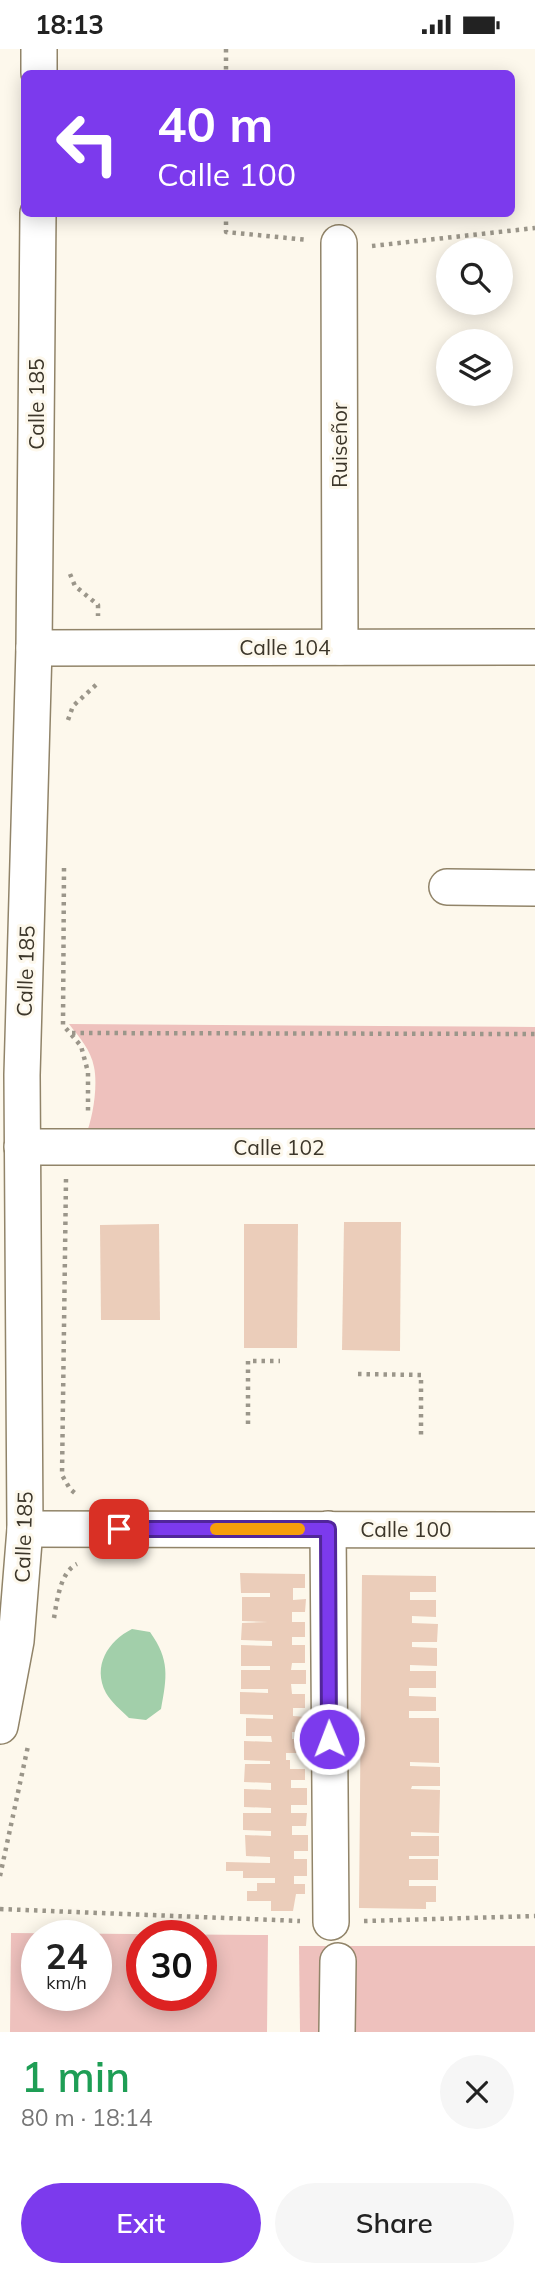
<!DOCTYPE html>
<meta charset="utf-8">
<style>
body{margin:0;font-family:Mulish,sans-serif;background:#f6f6f6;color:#222;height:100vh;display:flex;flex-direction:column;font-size:26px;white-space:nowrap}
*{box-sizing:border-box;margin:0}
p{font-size:23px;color:#767676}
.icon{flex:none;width:38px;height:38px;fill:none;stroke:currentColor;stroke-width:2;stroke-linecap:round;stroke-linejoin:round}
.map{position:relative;height:1983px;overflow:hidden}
.drawer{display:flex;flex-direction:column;background:#fff;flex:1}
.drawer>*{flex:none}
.guide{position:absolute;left:21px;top:21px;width:494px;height:147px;border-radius:10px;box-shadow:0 4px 18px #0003;background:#7c3aed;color:#fff;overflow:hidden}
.tools{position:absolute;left:436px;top:189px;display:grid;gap:14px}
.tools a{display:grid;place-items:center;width:77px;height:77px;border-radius:50%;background:#fff;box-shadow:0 4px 18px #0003;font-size:35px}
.speed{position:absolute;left:21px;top:1871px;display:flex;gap:14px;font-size:35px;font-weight:700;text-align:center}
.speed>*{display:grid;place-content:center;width:91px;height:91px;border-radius:50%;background:#fff;box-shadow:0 4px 18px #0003;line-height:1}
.speed small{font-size:18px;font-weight:400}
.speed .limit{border:10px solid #d22;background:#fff;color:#111}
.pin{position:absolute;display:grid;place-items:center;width:60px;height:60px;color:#fff;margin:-30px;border-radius:14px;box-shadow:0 4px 10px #0006}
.me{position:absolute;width:77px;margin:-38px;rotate:359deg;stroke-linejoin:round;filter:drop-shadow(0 0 5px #0008)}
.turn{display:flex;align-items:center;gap:24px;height:147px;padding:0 21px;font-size:32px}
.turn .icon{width:91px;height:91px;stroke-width:2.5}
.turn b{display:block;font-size:49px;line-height:60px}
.round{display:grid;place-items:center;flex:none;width:74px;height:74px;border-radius:37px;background:#f6f6f6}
.overview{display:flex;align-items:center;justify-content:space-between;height:119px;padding:0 21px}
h1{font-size:42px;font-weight:600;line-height:52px;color:#1e9e55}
.action{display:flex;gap:14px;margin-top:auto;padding:14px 21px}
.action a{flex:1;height:80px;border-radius:42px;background:#7c3aed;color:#fff;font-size:28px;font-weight:600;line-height:80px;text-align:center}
.action a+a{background:#f6f6f6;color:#222}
.status{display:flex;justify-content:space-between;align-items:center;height:49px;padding:0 35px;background:#fff;direction:ltr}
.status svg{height:19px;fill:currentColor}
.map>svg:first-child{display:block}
.green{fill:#eec1bd;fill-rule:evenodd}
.water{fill:#a2cfaa}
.building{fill:#ebcdba}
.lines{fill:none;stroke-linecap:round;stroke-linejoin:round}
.minor-casing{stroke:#918469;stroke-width:38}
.path{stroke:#9b968a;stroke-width:4.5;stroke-dasharray:3.5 5;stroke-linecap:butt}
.minor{stroke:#fff;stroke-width:35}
.route-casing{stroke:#51269a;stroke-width:18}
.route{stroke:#7c3aed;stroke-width:12}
.slow{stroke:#f59e0b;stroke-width:12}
.labels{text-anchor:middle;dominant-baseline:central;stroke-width:6;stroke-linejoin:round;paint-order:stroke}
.street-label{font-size:21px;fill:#3c362a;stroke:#fdf8ec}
</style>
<div class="status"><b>18:13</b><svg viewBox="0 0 49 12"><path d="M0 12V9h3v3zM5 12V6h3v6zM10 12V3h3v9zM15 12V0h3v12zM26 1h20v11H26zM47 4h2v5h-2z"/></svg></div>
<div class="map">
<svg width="535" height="1983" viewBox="0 0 535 1983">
<rect width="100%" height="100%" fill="#fdf8ec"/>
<g class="green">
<path d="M 69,975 L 535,978 L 535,1087 L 85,1088 C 93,1070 98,1037 94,1018 C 91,1001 79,988 69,975 Z"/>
<path d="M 11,1884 L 268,1886 L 267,1983 L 10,1983 ZM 37,1886 L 96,1886 L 96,1946 L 37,1946 ZM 142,1886 L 201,1886 L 201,1946 L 142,1946 Z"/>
<path d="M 299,1897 L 535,1897 L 535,1983 L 300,1983 Z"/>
</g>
<path class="water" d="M 132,1580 L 150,1583 C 170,1611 167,1628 161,1660 L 146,1671 L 129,1669 C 121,1661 111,1653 106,1644 C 92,1617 108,1592 132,1580 Z"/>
<g class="building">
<path d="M 344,1173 L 401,1173 L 400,1302 L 342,1301 Z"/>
<path d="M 159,1175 L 160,1271 L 101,1271 L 100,1176 Z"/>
<path d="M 244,1175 L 298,1175 L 297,1299 L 244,1299 Z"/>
<path d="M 240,1524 L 305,1525 L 305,1539 L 293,1539 L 293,1551 L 306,1550 L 305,1563 L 292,1563 L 292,1573 L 305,1573 L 305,1588 L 292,1588 L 292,1596 L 305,1596 L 305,1614 L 292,1614 L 291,1621 L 306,1621 L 306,1635 L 291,1635 L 292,1645 L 305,1645 L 305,1659 L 293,1659 L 293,1667 L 306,1668 L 306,1683 L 292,1683 L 292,1690 L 306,1690 L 306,1704 L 286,1704 L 286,1711 L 290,1711 L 290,1720 L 305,1720 L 305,1731 L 291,1731 L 291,1739 L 307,1739 L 307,1756 L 291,1756 L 291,1764 L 307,1764 L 306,1777 L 292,1777 L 292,1786 L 308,1786 L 308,1802 L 294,1802 L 294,1810 L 307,1810 L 307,1827 L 294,1827 L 294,1835 L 305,1835 L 305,1845 L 296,1845 L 293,1862 L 271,1862 L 271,1852 L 247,1852 L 247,1842 L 257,1842 L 257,1834 L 275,1834 L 275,1829 L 243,1829 L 243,1822 L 226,1822 L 226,1813 L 270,1814 L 270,1808 L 246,1807 L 245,1786 L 271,1787 L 271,1782 L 243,1781 L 243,1764 L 271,1764 L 271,1759 L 244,1758 L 244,1740 L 271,1741 L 271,1734 L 244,1733 L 245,1715 L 270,1715 L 270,1712 L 244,1711 L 244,1692 L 272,1693 L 271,1687 L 246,1687 L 246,1669 L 273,1670 L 273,1666 L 240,1665 L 240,1643 L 268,1644 L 268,1640 L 241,1640 L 241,1621 L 270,1621 L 270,1617 L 241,1617 L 241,1596 L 272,1597 L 272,1592 L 241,1591 L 242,1574 L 268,1573 L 242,1572 L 242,1548 L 270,1548 L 270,1544 L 241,1544 Z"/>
<path d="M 362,1526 L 436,1527 L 436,1543 L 410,1543 L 410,1551 L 436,1551 L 436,1568 L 412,1567 L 412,1574 L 438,1575 L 437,1593 L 412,1593 L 412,1598 L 437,1599 L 437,1617 L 410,1616 L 410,1622 L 436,1622 L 436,1639 L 409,1639 L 409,1647 L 436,1648 L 436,1662 L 409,1662 L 409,1669 L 439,1669 L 439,1714 L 410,1713 L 410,1717 L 440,1718 L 440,1737 L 412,1737 L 411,1740 L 440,1741 L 439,1784 L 411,1783 L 411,1787 L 439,1787 L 439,1807 L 409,1807 L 409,1810 L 438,1810 L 438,1831 L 409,1831 L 409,1837 L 436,1837 L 436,1853 L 426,1853 L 426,1860 L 359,1859 Z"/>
</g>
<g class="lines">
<g class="minor-casing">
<g id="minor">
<path d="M 39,24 L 39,0"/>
<path d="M 339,194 L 340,598"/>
<path d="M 34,599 L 535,598"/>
<path d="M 447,838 L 535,839"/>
<path d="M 22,1098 L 535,1098"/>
<path d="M 25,1480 L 535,1481"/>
<path d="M 328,1480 L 331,1873"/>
<path d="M 0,1677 L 16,1592 L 25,1480 L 22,1026 L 34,599 L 38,164"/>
<path d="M 337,1983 L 338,1912"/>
</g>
</g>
<g class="path">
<path d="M 226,0 L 226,24"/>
<path d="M 226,164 L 226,183 L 308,191"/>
<path d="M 372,197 L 535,179"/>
<path d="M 70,525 L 75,537 L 98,556 L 98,567"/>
<path d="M 68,671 L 73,657 L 97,635 L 97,632"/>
<path d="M 64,819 L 63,976 L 81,997 L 88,1023 L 88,1066"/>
<path d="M 72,984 L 535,985"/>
<path d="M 66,1130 L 62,1426 L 70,1440 L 76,1445"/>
<path d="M 358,1325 L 421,1326 L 421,1389"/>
<path d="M 248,1375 L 248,1312 L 280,1312"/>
<path d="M 54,1569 C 57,1552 60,1523 77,1515"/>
<path d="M 0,1827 L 28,1697"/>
<path d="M 0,1860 L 300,1872"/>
<path d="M 364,1872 L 535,1867"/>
</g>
<use href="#minor" class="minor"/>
</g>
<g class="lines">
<g class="route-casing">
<path id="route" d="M 119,1480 L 328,1480 L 329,1690"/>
</g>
<use href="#route" class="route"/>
<path class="slow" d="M 216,1480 L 299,1480"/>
</g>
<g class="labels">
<g class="street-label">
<text transform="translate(36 355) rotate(-90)">Calle 185</text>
<text transform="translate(339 396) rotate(-90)">Ruiseñor</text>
<text x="285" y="598">Calle 104</text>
<text transform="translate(25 922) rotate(-88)">Calle 185</text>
<text x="279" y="1098">Calle 102</text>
<text x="406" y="1480">Calle 100</text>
<text transform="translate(23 1488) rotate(-88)">Calle 185</text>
</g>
</g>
</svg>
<div class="tools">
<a><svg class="icon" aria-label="search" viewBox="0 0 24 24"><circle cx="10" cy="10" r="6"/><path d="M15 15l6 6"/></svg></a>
<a><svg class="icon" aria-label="layers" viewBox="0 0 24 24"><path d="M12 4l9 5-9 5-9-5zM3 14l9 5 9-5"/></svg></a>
</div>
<div class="speed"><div>24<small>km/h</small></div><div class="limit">30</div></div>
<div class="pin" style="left:119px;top:1480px;background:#d93025"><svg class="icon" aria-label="arrive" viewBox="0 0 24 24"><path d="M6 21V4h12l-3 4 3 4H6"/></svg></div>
<svg class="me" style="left:329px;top:1690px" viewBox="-20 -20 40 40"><circle r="17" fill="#7c3aed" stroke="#fff" stroke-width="3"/><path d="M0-11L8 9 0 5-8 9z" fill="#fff"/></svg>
<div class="guide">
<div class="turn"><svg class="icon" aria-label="left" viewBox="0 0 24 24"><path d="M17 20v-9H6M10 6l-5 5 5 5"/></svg><div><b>40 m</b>Calle 100</div></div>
</div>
</div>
<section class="drawer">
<div class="overview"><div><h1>1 min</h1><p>80 m · 18:14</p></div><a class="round"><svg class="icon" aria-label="close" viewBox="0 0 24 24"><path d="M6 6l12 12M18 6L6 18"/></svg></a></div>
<div class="action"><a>Exit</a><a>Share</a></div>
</section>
